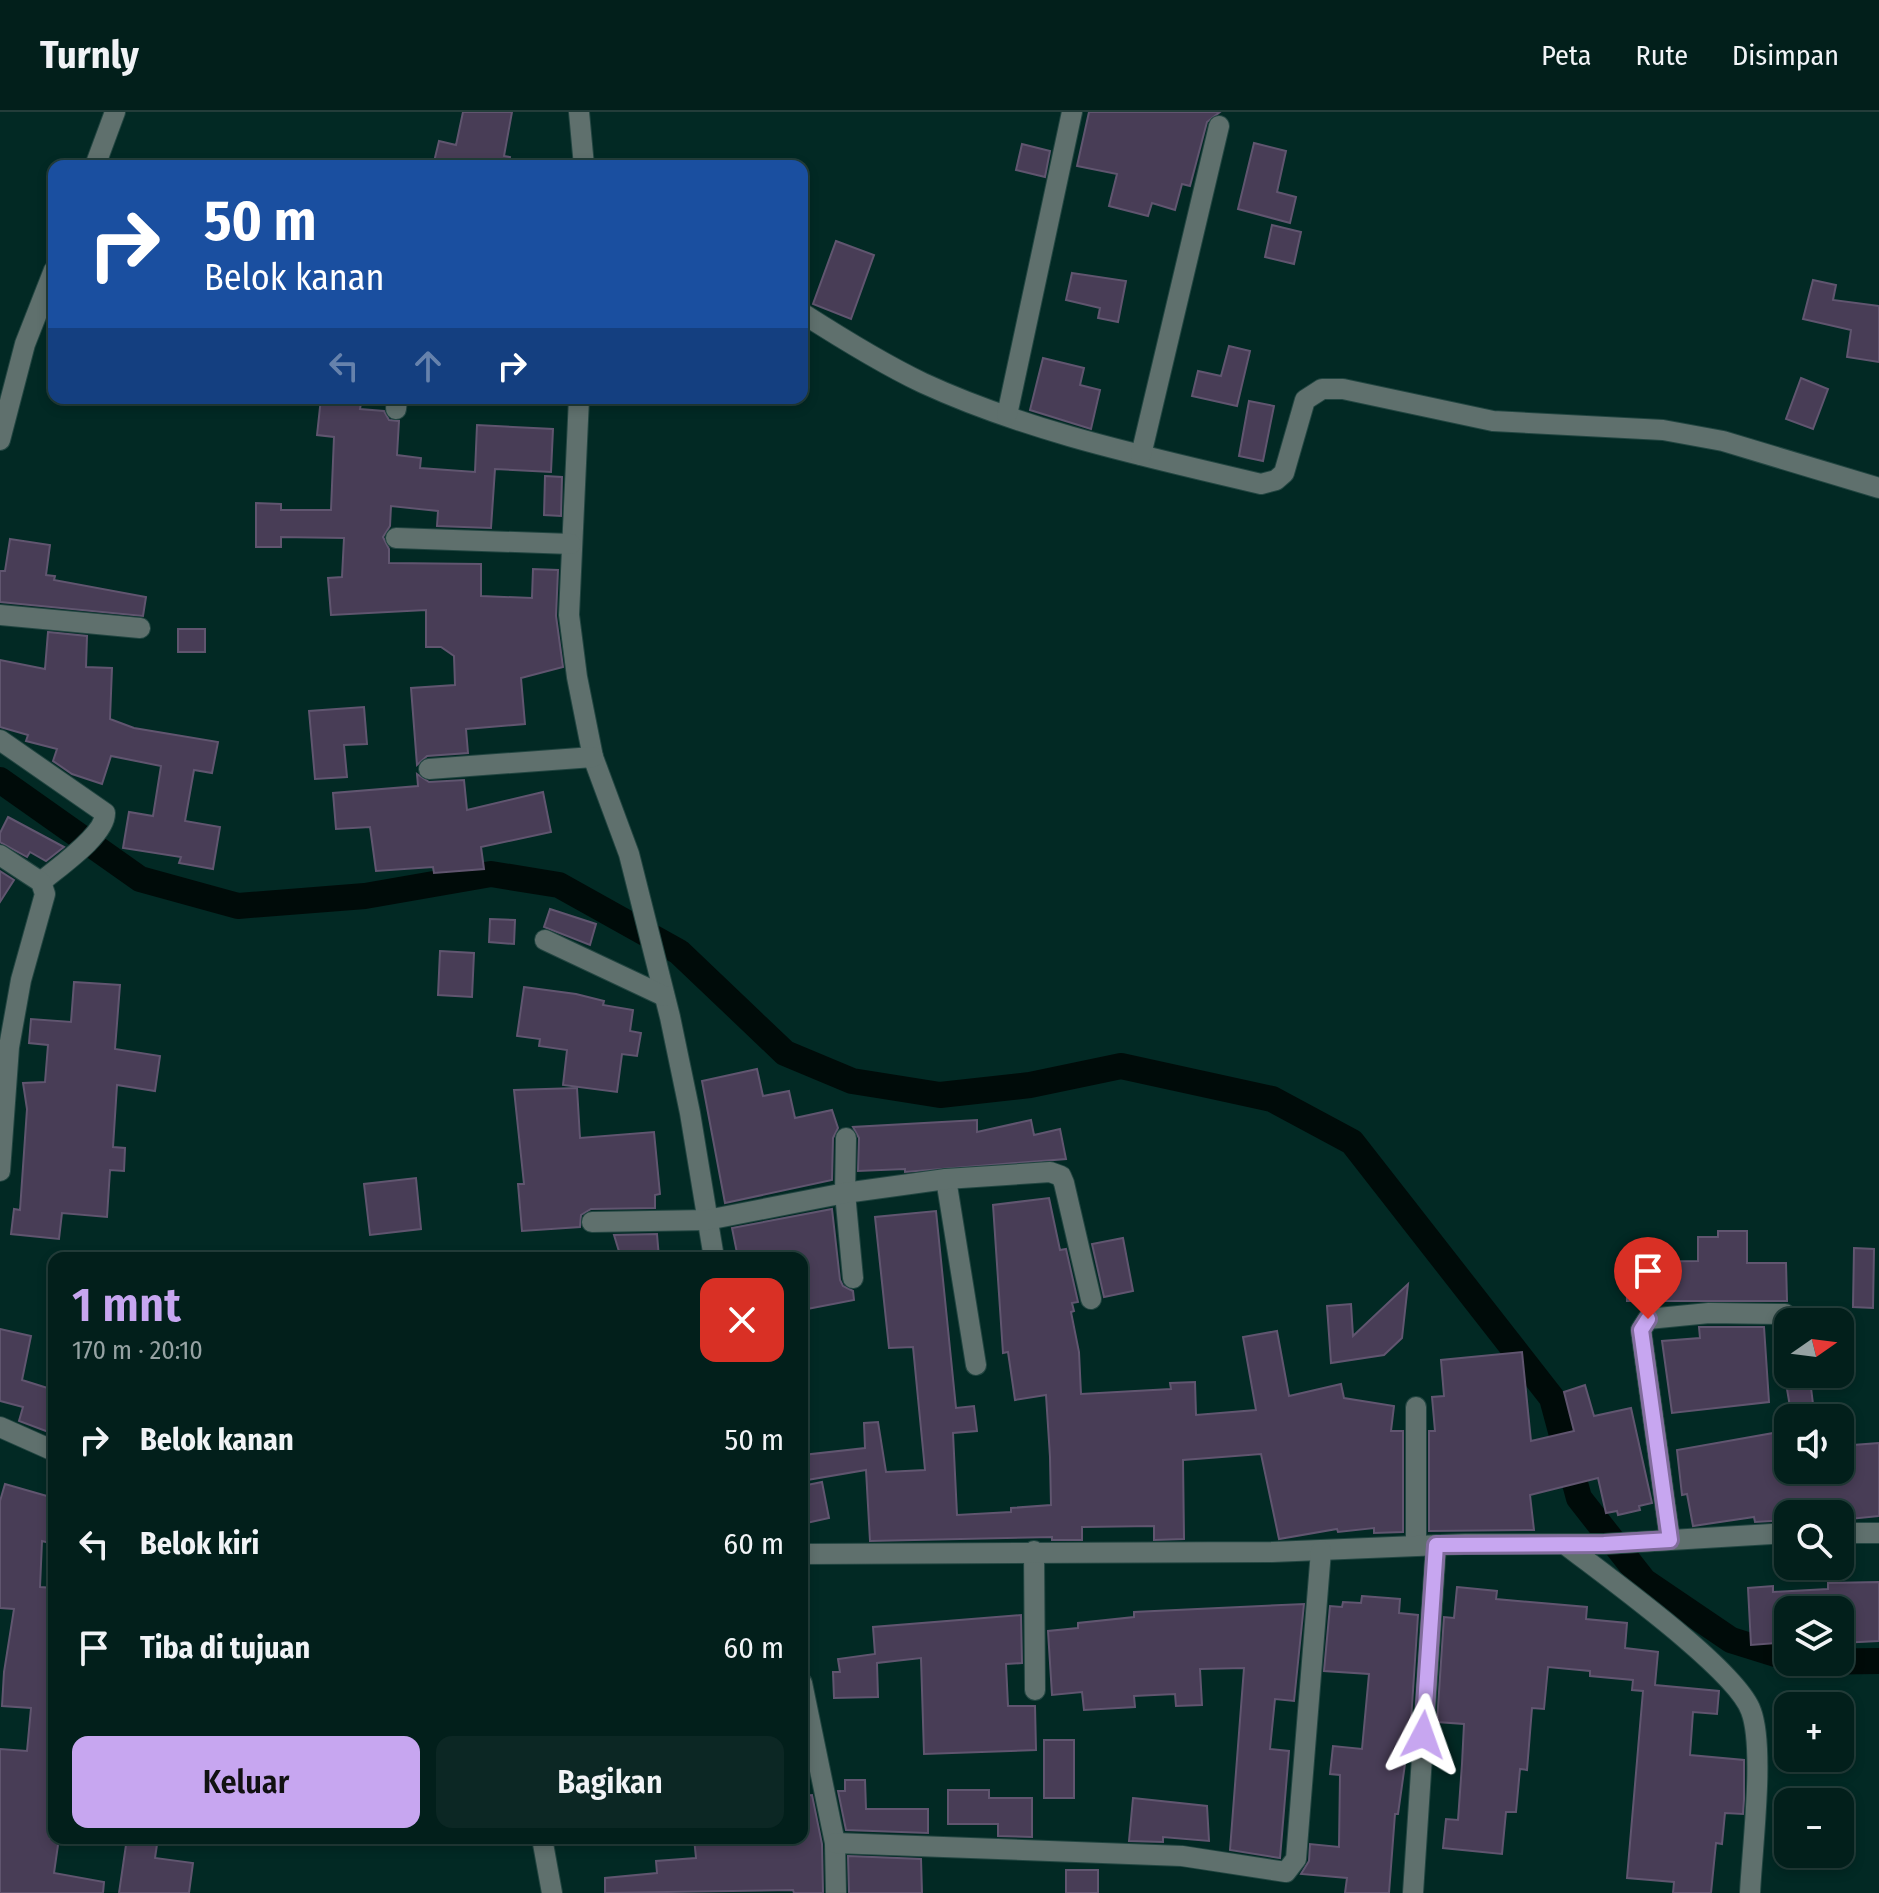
<!DOCTYPE html>
<html lang="id">
<meta charset="utf-8">
<style>
body{margin:0;font-family:"Fira Sans Condensed",sans-serif;background:#0c2724;color:#f1f3f6;height:100vh;display:flex;flex-direction:column;font-size:30px;white-space:nowrap}
*{box-sizing:border-box;margin:0}
p{font-size:26px;color:#96a2a3}
.icon{flex:none;width:44px;height:44px;fill:none;stroke:currentColor;stroke-width:2;stroke-linecap:round;stroke-linejoin:round}
.map{position:relative;flex:1;overflow:hidden}
.details{position:absolute;left:48px;top:1140px;width:760px;height:592px;display:flex;flex-direction:column;background:#021f1b;border-radius:16px;box-shadow:0 4px 12px #0003,0 0 0 2px #233d3a}
.details>*{flex:none}
.hud{position:absolute;left:48px;top:48px;width:760px;height:244px;border-radius:16px;box-shadow:0 4px 12px #0003,0 0 0 2px #233d3a;background:#1a4fa0;color:#fff;overflow:hidden}
.needle{width:52px;rotate:76deg}
.buttons{position:absolute;left:1774px;top:1196px;display:grid;gap:16px}
.buttons a{display:grid;place-items:center;width:80px;height:80px;border-radius:16px;background:#021f1b;box-shadow:0 4px 12px #0003,0 0 0 2px #233d3a;font-size:40px}
.pin{position:absolute;display:grid;place-items:center;width:68px;height:68px;color:#fff;margin:-82px -34px;border-radius:50% 50% 50% 0;rotate:-45deg;box-shadow:0 0 8px #0007}
.pin .icon{rotate:45deg}
.me{position:absolute;width:88px;margin:-44px;rotate:4deg;stroke-linejoin:round;filter:drop-shadow(0 0 6px #0008)}
.turn{display:flex;align-items:center;gap:28px;height:168px;padding:0 24px;font-size:36px}
.turn .icon{width:104px;height:104px;stroke-width:2.5}
.turn b{display:block;font-size:56px;line-height:68px}
.lanes{display:flex;align-items:center;height:76px;padding:0 24px;background:#0003;justify-content:center;gap:40px;direction:ltr}
.lanes .off{opacity:.35}
.round{display:grid;place-items:center;flex:none;width:84px;height:84px;border-radius:16px;background:#0c2724}
.overview{display:flex;align-items:center;justify-content:space-between;height:136px;padding:0 24px}
h1{font-size:48px;font-weight:600;line-height:60px;color:#c7a6f0}
.cta{display:flex;gap:16px;margin-top:auto;padding:16px 24px}
.cta a{flex:1;height:92px;border-radius:16px;background:#c7a6f0;color:#111;font-size:32px;font-weight:600;line-height:92px;text-align:center}
.cta a+a{background:#0c2724;color:#f1f3f6}
ul{padding:0;list-style:none}
li{display:flex;align-items:center;gap:24px;height:104px;padding:0 24px}
li div{flex:1}
li b{display:block;font-size:30px}
li em{font-style:normal}
header{display:flex;align-items:center;gap:48px;box-sizing:border-box;height:112px;padding:0 40px;background:#021f1b;border-bottom:2px solid #233d3a}
header strong{font-size:38px}
nav{display:flex;gap:44px;margin-inline-start:auto;font-size:28px}
.map>svg:first-child{display:block}
.lines{fill:none;stroke-linecap:round;stroke-linejoin:round}
.canal{stroke:#000b09;stroke-width:26}
.building{fill:#483d56;stroke:#60556f;stroke-width:2}
.minor-casing{stroke:#224541;stroke-width:22}
.minor{stroke:#5f706d;stroke-width:20}
.route-casing{stroke:#816c9c;stroke-width:20}
.route{stroke:#c7a6f0;stroke-width:14}
</style>
<header>
<strong>Turnly</strong>
<nav><a>Peta</a><a>Rute</a><a>Disimpan</a></nav>
</header>
<div class="map">
<svg width="1879" height="1781" viewBox="0 0 1879 1781">
<rect width="100%" height="100%" fill="#022924"/>
<g class="lines">
<g class="canal">
<path d="M 0,668 L 140,767 L 238,794 L 365,784 L 491,762 L 559,773 L 679,840 L 785,941 L 852,969 L 940,983 L 1030,973 L 1121,954 L 1272,987 L 1352,1030 L 1552,1286 L 1579,1386 L 1644,1469 L 1731,1528 L 1788,1546"/>
<path d="M 1800,1550 L 1879,1549"/>
</g>
</g>
<g class="building">
<path d="M 463,0 L 512,0 L 504,44 L 510,45 L 509,54 L 433,54 L 439,29 L 456,33 Z"/>
<path d="M 1089,0 L 1220,0 L 1207,10 L 1190,74 L 1182,72 L 1175,98 L 1152,91 L 1148,104 L 1109,94 L 1117,62 L 1077,54 Z"/>
<path d="M 1254,31 L 1286,39 L 1277,80 L 1296,85 L 1290,111 L 1238,97 Z"/>
<path d="M 1022,32 L 1050,39 L 1045,65 L 1016,58 Z"/>
<path d="M 1272,113 L 1301,120 L 1294,152 L 1265,145 Z"/>
<path d="M 836,129 L 874,143 L 851,207 L 813,192 Z"/>
<path d="M 1072,161 L 1126,169 L 1118,210 L 1098,206 L 1100,196 L 1066,188 Z"/>
<path d="M 1813,168 L 1836,173 L 1833,188 L 1879,194 L 1879,250 L 1847,245 L 1851,218 L 1803,207 Z"/>
<path d="M 1229,234 L 1250,239 L 1237,294 L 1192,284 L 1198,259 L 1221,264 Z"/>
<path d="M 1043,246 L 1084,256 L 1080,273 L 1100,278 L 1091,317 L 1030,298 Z"/>
<path d="M 1801,266 L 1828,277 L 1813,317 L 1786,307 Z"/>
<path d="M 321,286 L 362,286 L 360,297 L 384,299 L 389,308 L 399,309 L 397,343 L 421,346 L 420,356 L 475,360 L 477,313 L 553,317 L 551,360 L 495,357 L 491,416 L 437,414 L 438,399 L 391,394 L 390,414 L 383,425 L 389,437 L 389,451 L 481,452 L 481,484 L 532,486 L 533,457 L 558,458 L 556,504 L 563,555 L 521,566 L 525,612 L 466,617 L 468,641 L 427,644 L 417,653 L 411,576 L 455,573 L 454,544 L 441,535 L 426,535 L 426,498 L 331,503 L 328,466 L 342,465 L 344,426 L 281,425 L 281,435 L 256,435 L 256,391 L 281,392 L 281,398 L 331,398 L 334,325 L 317,323 Z"/>
<path d="M 1249,289 L 1274,294 L 1263,349 L 1239,344 Z"/>
<path d="M 545,364 L 562,365 L 561,404 L 544,403 Z"/>
<path d="M 10,427 L 50,433 L 46,463 L 55,464 L 54,468 L 146,485 L 143,504 L 0,490 L 0,459 L 5,459 Z"/>
<rect x="178" y="517" width="27" height="23"/>
<path d="M 48,520 L 87,524 L 86,555 L 112,556 L 110,607 L 134,616 L 218,630 L 212,661 L 194,658 L 185,709 L 220,715 L 213,757 L 179,751 L 181,745 L 123,736 L 129,700 L 153,704 L 161,654 L 111,644 L 102,672 L 72,662 L 53,649 L 57,637 L 26,629 L 28,623 L 0,615 L 0,548 L 45,557 Z"/>
<path d="M 364,595 L 367,632 L 344,633 L 347,665 L 315,667 L 309,599 Z"/>
<path d="M 417,662 L 429,670 L 464,668 L 467,698 L 543,680 L 551,720 L 481,735 L 484,757 L 434,761 L 433,755 L 376,759 L 370,715 L 336,717 L 333,681 L 418,674 Z"/>
<path d="M 8,705 L 64,735 L 46,749 L 30,740 L 27,745 L 0,730 L 0,721 Z"/>
<path d="M 0,759 L 14,768 L 0,790 Z"/>
<path d="M 550,797 L 596,812 L 590,833 L 544,815 Z"/>
<path d="M 490,807 L 515,808 L 514,832 L 489,830 Z"/>
<path d="M 440,839 L 474,841 L 472,885 L 438,883 Z"/>
<path d="M 74,870 L 120,873 L 115,937 L 160,944 L 155,979 L 117,973 L 113,1035 L 125,1036 L 124,1059 L 110,1058 L 107,1105 L 62,1101 L 59,1127 L 11,1122 L 14,1097 L 20,1098 L 27,997 L 23,971 L 45,970 L 48,933 L 29,931 L 31,907 L 71,910 Z"/>
<path d="M 524,875 L 576,882 L 604,889 L 603,893 L 633,898 L 630,919 L 641,921 L 637,944 L 622,942 L 617,980 L 563,973 L 567,938 L 539,934 L 540,927 L 517,924 Z"/>
<path d="M 757,957 L 763,984 L 789,979 L 795,1006 L 832,998 L 838,1016 L 833,1026 L 832,1068 L 725,1091 L 702,969 Z"/>
<path d="M 577,976 L 580,1026 L 654,1020 L 660,1082 L 655,1083 L 655,1096 L 591,1097 L 581,1103 L 580,1115 L 522,1119 L 518,1072 L 524,1072 L 514,978 Z"/>
<path d="M 977,1008 L 977,1020 L 1031,1008 L 1034,1023 L 1060,1017 L 1066,1047 L 905,1060 L 905,1057 L 858,1059 L 859,1026 L 853,1015 Z"/>
<path d="M 416,1066 L 421,1117 L 370,1123 L 364,1072 Z"/>
<path d="M 1049,1086 L 1060,1138 L 1066,1137 L 1078,1190 L 1072,1191 L 1074,1199 L 1071,1200 L 1079,1240 L 1081,1282 L 1171,1277 L 1170,1271 L 1195,1270 L 1196,1303 L 1256,1298 L 1243,1225 L 1277,1219 L 1289,1284 L 1341,1272 L 1344,1286 L 1394,1294 L 1391,1319 L 1403,1319 L 1403,1420 L 1374,1421 L 1374,1416 L 1338,1420 L 1337,1417 L 1279,1427 L 1261,1342 L 1183,1348 L 1184,1427 L 1154,1428 L 1154,1414 L 1082,1415 L 1082,1428 L 1052,1428 L 1052,1425 L 870,1429 L 866,1358 L 807,1368 L 803,1343 L 865,1336 L 864,1311 L 878,1310 L 886,1360 L 925,1358 L 913,1235 L 889,1236 L 875,1105 L 936,1099 L 956,1296 L 974,1294 L 977,1319 L 953,1321 L 957,1403 L 1011,1400 L 1011,1396 L 1051,1393 L 1050,1345 L 1046,1283 L 1015,1288 L 1008,1240 L 1003,1241 L 993,1093 Z"/>
<path d="M 832,1097 L 840,1168 L 843,1174 L 853,1179 L 854,1188 L 802,1198 L 802,1144 L 738,1146 L 732,1116 Z"/>
<path d="M 1718,1119 L 1747,1119 L 1747,1151 L 1786,1151 L 1787,1189 L 1627,1189 L 1626,1150 L 1698,1149 L 1698,1125 L 1718,1125 Z"/>
<path d="M 657,1122 L 659,1146 L 621,1146 L 614,1123 Z"/>
<path d="M 1123,1126 L 1133,1179 L 1104,1185 L 1092,1132 Z"/>
<path d="M 1854,1136 L 1874,1137 L 1873,1196 L 1853,1195 Z"/>
<path d="M 1408,1172 L 1402,1226 L 1384,1243 L 1331,1251 L 1327,1194 L 1351,1192 L 1353,1224 Z"/>
<path d="M 1699,1215 L 1764,1215 L 1769,1290 L 1672,1301 L 1662,1229 L 1700,1226 Z"/>
<path d="M 0,1217 L 31,1224 L 22,1268 L 54,1278 L 54,1322 L 19,1309 L 23,1295 L 0,1289 Z"/>
<path d="M 1522,1240 L 1531,1329 L 1574,1319 L 1564,1280 L 1585,1273 L 1594,1304 L 1631,1296 L 1652,1391 L 1639,1394 L 1640,1398 L 1618,1403 L 1617,1399 L 1606,1401 L 1598,1366 L 1530,1383 L 1534,1418 L 1429,1419 L 1429,1319 L 1435,1319 L 1432,1285 L 1444,1284 L 1441,1248 Z"/>
<path d="M 1810,1268 L 1813,1292 L 1790,1295 L 1786,1271 Z"/>
<path d="M 1779,1320 L 1785,1358 L 1840,1358 L 1840,1334 L 1879,1331 L 1879,1404 L 1840,1408 L 1840,1402 L 1788,1402 L 1788,1408 L 1755,1410 L 1754,1405 L 1693,1414 L 1687,1382 L 1682,1383 L 1677,1338 Z"/>
<path d="M 822,1370 L 829,1406 L 802,1412 L 802,1374 Z"/>
<path d="M 5,1372 L 54,1386 L 54,1432 L 42,1429 L 40,1475 L 54,1476 L 54,1617 L 50,1682 L 54,1682 L 54,1695 L 50,1726 L 59,1726 L 54,1761 L 104,1770 L 103,1781 L 0,1781 L 0,1637 L 27,1639 L 31,1596 L 2,1594 L 4,1560 L 14,1497 L 0,1496 L 0,1389 Z"/>
<path d="M 1879,1470 L 1879,1529 L 1840,1531 L 1840,1498 L 1788,1498 L 1788,1530 L 1751,1533 L 1748,1476 L 1773,1474 L 1773,1480 L 1828,1477 L 1828,1471 Z"/>
<path d="M 1457,1475 L 1497,1479 L 1496,1487 L 1587,1495 L 1586,1507 L 1627,1511 L 1625,1536 L 1658,1540 L 1655,1573 L 1719,1579 L 1717,1602 L 1693,1600 L 1690,1643 L 1744,1648 L 1744,1687 L 1743,1702 L 1725,1701 L 1722,1732 L 1716,1731 L 1711,1781 L 1673,1781 L 1674,1770 L 1627,1766 L 1643,1579 L 1632,1578 L 1633,1568 L 1590,1564 L 1590,1559 L 1548,1555 L 1544,1597 L 1532,1596 L 1527,1658 L 1520,1657 L 1516,1700 L 1506,1700 L 1502,1742 L 1443,1736 L 1446,1707 L 1458,1708 L 1462,1652 L 1464,1612 L 1437,1610 L 1444,1505 L 1454,1506 Z"/>
<path d="M 1362,1484 L 1400,1487 L 1399,1501 L 1418,1503 L 1411,1609 L 1398,1702 L 1395,1702 L 1389,1781 L 1345,1781 L 1347,1766 L 1301,1762 L 1309,1749 L 1310,1732 L 1339,1735 L 1340,1663 L 1330,1662 L 1333,1634 L 1362,1637 L 1369,1562 L 1324,1559 L 1330,1494 L 1342,1495 L 1343,1490 L 1361,1491 Z"/>
<path d="M 1304,1492 L 1294,1589 L 1275,1587 L 1270,1637 L 1289,1639 L 1280,1746 L 1230,1738 L 1244,1556 L 1200,1557 L 1202,1593 L 1176,1594 L 1175,1582 L 1134,1584 L 1135,1595 L 1084,1598 L 1082,1580 L 1052,1583 L 1048,1519 L 1078,1516 L 1078,1511 L 1134,1505 L 1134,1500 Z"/>
<path d="M 1021,1503 L 1022,1551 L 1006,1552 L 1008,1594 L 1035,1594 L 1036,1638 L 924,1642 L 921,1546 L 877,1551 L 878,1585 L 834,1586 L 833,1560 L 840,1560 L 838,1547 L 875,1542 L 873,1515 Z"/>
<rect x="1044" y="1628" width="30" height="58"/>
<path d="M 845,1668 L 865,1668 L 866,1697 L 928,1697 L 928,1721 L 846,1718 L 838,1679 L 845,1679 Z"/>
<path d="M 948,1678 L 989,1678 L 989,1686 L 1032,1686 L 1032,1725 L 998,1724 L 998,1712 L 948,1712 Z"/>
<path d="M 812,1683 L 822,1732 L 823,1781 L 794,1781 L 793,1778 L 605,1781 L 605,1766 L 657,1761 L 656,1749 L 696,1746 L 694,1726 L 802,1726 L 802,1684 Z"/>
<path d="M 1133,1686 L 1207,1694 L 1209,1729 L 1163,1725 L 1163,1730 L 1129,1729 Z"/>
<path d="M 127,1726 L 158,1726 L 155,1746 L 193,1751 L 189,1781 L 119,1781 Z"/>
<path d="M 848,1744 L 921,1747 L 922,1781 L 849,1781 Z"/>
<rect x="1066" y="1758" width="32" height="23"/>
</g>
<g class="lines">
<g class="minor-casing">
<g id="minor">
<path d="M 579,0 L 584,54"/>
<path d="M 95,54 L 115,0"/>
<path d="M 802,201 C 841,226 881,251 923,271 C 1029,320 1148,345 1261,372 L 1276,368 L 1284,361 L 1305,288 L 1322,277 L 1343,277 L 1493,309 L 1663,318 L 1723,329 L 1879,376"/>
<path d="M 579,286 L 569,503 L 577,565 L 593,645 L 629,742 L 670,905 L 690,1001 L 714,1146"/>
<path d="M 396,297 L 397,286"/>
<path d="M 1007,303 L 1072,0"/>
<path d="M 0,328 L 25,232 L 54,158"/>
<path d="M 1141,343 L 1219,14"/>
<path d="M 396,426 L 571,432"/>
<path d="M 0,503 L 140,516"/>
<path d="M 0,628 L 105,701 C 106,723 57,756 41,770"/>
<path d="M 429,657 L 593,645"/>
<path d="M 0,743 L 41,770 L 45,782 L 21,868 L 9,935 L 0,1059"/>
<path d="M 545,828 L 664,884"/>
<path d="M 846,1026 L 845,1081 L 853,1166"/>
<path d="M 946,1067 L 976,1253"/>
<path d="M 592,1110 L 707,1108 L 845,1081 L 946,1067 L 1050,1060 L 1061,1064 L 1064,1071 L 1091,1187"/>
<path d="M 0,1315 L 54,1339"/>
<path d="M 1840,1421 L 1879,1421"/>
<path d="M 1670,1428 L 1641,1218 L 1648,1207 L 1709,1201 L 1785,1202"/>
<path d="M 1566,1433 C 1606,1464 1737,1558 1751,1599 C 1765,1636 1752,1737 1750,1781"/>
<path d="M 1416,1434 L 1416,1295"/>
<path d="M 1034,1439 L 1035,1578"/>
<path d="M 802,1442 L 1272,1440 L 1465,1432 L 1604,1432 L 1788,1421"/>
<path d="M 802,1571 L 835,1731 L 836,1781"/>
<path d="M 542,1726 L 552,1781"/>
<path d="M 835,1731 L 1182,1744 L 1286,1760 L 1296,1747 L 1321,1439"/>
<path d="M 1413,1781 L 1436,1433"/>
</g>
</g>
<use href="#minor" class="minor"/>
</g>
<g class="lines">
<g class="route-casing">
<path id="route" d="M 1423,1623 L 1436,1433 L 1604,1432 L 1670,1428 L 1641,1218 L 1648,1207"/>
</g>
<use href="#route" class="route"/>
</g>
</svg>
<div class="buttons">
<a><svg class="needle" viewBox="-14 -14 28 28"><path d="M0-13l5 13h-10z" fill="#e53935"/><path d="M0 13l5-13h-10z" fill="#96a2a3"/></svg></a>
<a><svg class="icon" aria-label="sound" viewBox="0 0 24 24"><path d="M4 9h4l5-4v14l-5-4H4zM17 9q2 3 0 6"/></svg></a>
<a><svg class="icon" aria-label="search" viewBox="0 0 24 24"><circle cx="10" cy="10" r="6"/><path d="M15 15l6 6"/></svg></a>
<a><svg class="icon" aria-label="layers" viewBox="0 0 24 24"><path d="M12 4l9 5-9 5-9-5zM3 14l9 5 9-5"/></svg></a>
<a>+</a>
<a>−</a>
</div>
<div class="pin" style="left:1648px;top:1207px;background:#d93025"><svg class="icon" aria-label="arrive" viewBox="0 0 24 24"><path d="M6 21V4h12l-3 4 3 4H6"/></svg></div>
<svg class="me" style="left:1423px;top:1623px" viewBox="-20 -20 40 40"><path d="M0-17L14 15 0 8-14 15z" fill="#c7a6f0" stroke="#fff" stroke-width="4"/></svg>
<div class="hud">
<div class="turn"><svg class="icon" aria-label="right" viewBox="0 0 24 24"><path d="M7 20v-9h11M14 6l5 5-5 5"/></svg><div><b>50 m</b>Belok kanan</div></div>
<div class="lanes"><svg class="icon off" aria-label="left" viewBox="0 0 24 24"><path d="M17 20v-9H6M10 6l-5 5 5 5"/></svg><svg class="icon off" aria-label="ahead" viewBox="0 0 24 24"><path d="M12 20V5M6 11l6-6 6 6"/></svg><svg class="icon" aria-label="right" viewBox="0 0 24 24"><path d="M7 20v-9h11M14 6l5 5-5 5"/></svg></div>
</div>
<section class="details">
<div class="overview"><div><h1>1 mnt</h1><p>170 m · 20:10</p></div><a class="round" style="background:#d93025;color:#fff"><svg class="icon" aria-label="close" viewBox="0 0 24 24"><path d="M6 6l12 12M18 6L6 18"/></svg></a></div>
<ul>
<li><svg class="icon" aria-label="right" viewBox="0 0 24 24"><path d="M7 20v-9h11M14 6l5 5-5 5"/></svg><div><b>Belok kanan</b></div><em>50 m</em></li>
<li><svg class="icon" aria-label="left" viewBox="0 0 24 24"><path d="M17 20v-9H6M10 6l-5 5 5 5"/></svg><div><b>Belok kiri</b></div><em>60 m</em></li>
<li><svg class="icon" aria-label="arrive" viewBox="0 0 24 24"><path d="M6 21V4h12l-3 4 3 4H6"/></svg><div><b>Tiba di tujuan</b></div><em>60 m</em></li>
</ul>
<div class="cta"><a>Keluar</a><a>Bagikan</a></div>
</section>
</div>
